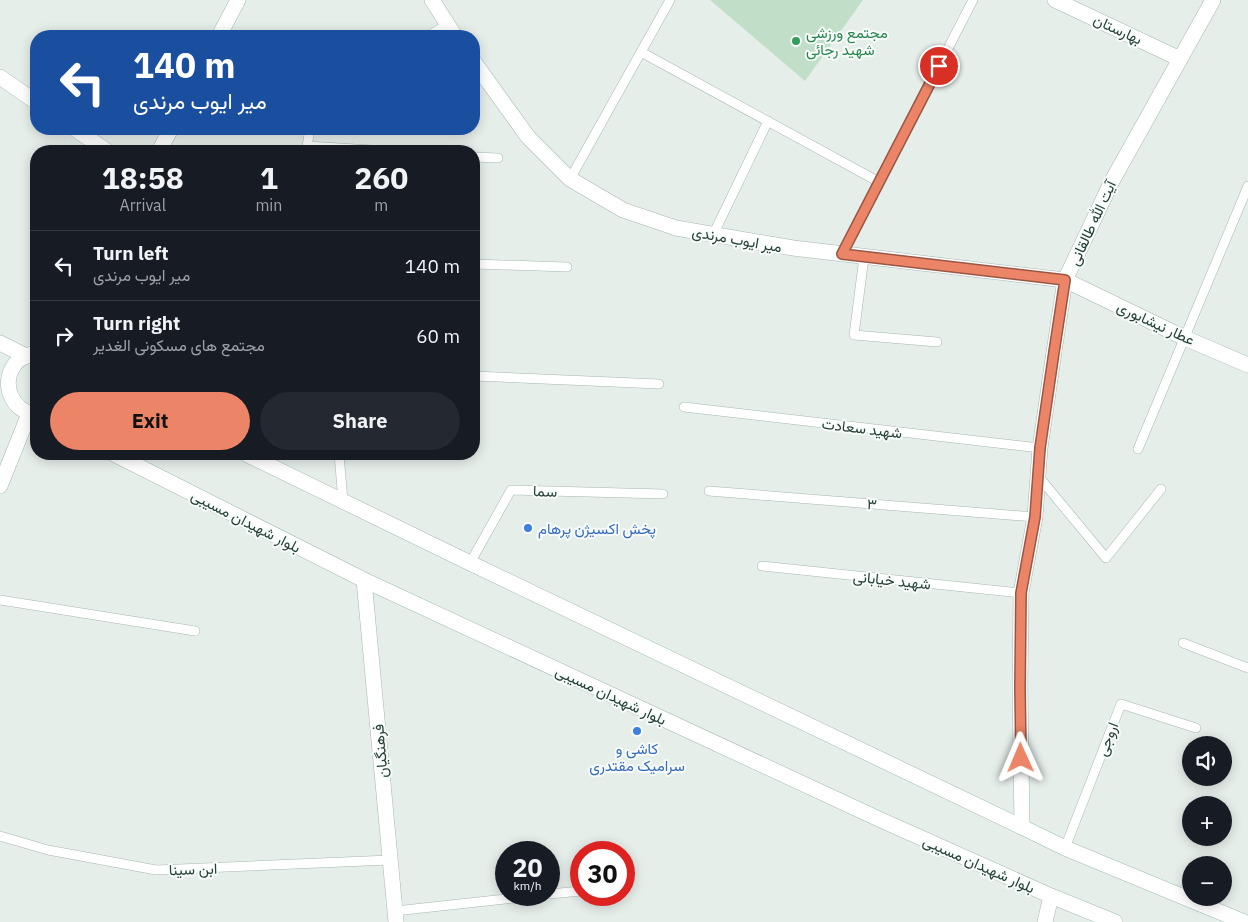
<!DOCTYPE html>
<meta charset="utf-8">
<style>
body{margin:0;font-family:"IBM Plex Sans",Vazirmatn,sans-serif;background:#242831;color:#f1f3f6;height:100vh;display:flex;flex-direction:column;font-size:19px;white-space:nowrap}
*{box-sizing:border-box;margin:0}
p{font-size:16px;color:#9ea1a6}
.icon{flex:none;width:28px;height:28px;fill:none;stroke:currentColor;stroke-width:2;stroke-linecap:round;stroke-linejoin:round}
.map{position:relative;flex:1;overflow:hidden}
.side{position:absolute;left:30px;top:145px;width:450px;height:315px;display:flex;flex-direction:column;background:#171b24;border-radius:20px;box-shadow:0 2px 12px #0003}
.side>*{flex:none}
.guide{position:absolute;left:30px;top:30px;width:450px;height:105px;border-radius:20px;box-shadow:0 2px 12px #0003;background:#1a4fa0;color:#fff;overflow:hidden}
.fabs{position:absolute;left:1182px;top:736px;display:grid;gap:10px}
.fabs a{display:grid;place-items:center;width:50px;height:50px;border-radius:50%;background:#171b24;box-shadow:0 2px 12px #0003;font-size:25px}
.speed{position:absolute;left:495px;top:841px;display:flex;gap:10px;font-size:25px;font-weight:700;text-align:center}
.speed>*{display:grid;place-content:center;width:65px;height:65px;border-radius:50%;background:#171b24;box-shadow:0 2px 12px #0003;line-height:1}
.speed small{font-size:12px;font-weight:400}
.speed .limit{border:8px solid #d22;background:#fff;color:#111}
.pin{position:absolute;display:grid;place-items:center;width:42px;height:42px;color:#fff;margin:-21px;border:2px solid #fff;border-radius:50%;box-shadow:0 1px 5px #0007}
.me{position:absolute;width:55px;margin:-28px;rotate:359deg;stroke-linejoin:round;filter:drop-shadow(0 0 4px #0008)}
.turn{display:flex;align-items:center;gap:18px;height:105px;padding:0 20px;font-size:22px}
.turn .icon{width:65px;height:65px;stroke-width:2.5}
.turn b{display:block;font-size:35px;line-height:42px}
.eta{display:flex;justify-content:space-evenly;align-items:center;height:85px;text-align:center}
.eta b{font-size:30px;font-weight:700;line-height:35px}
.cta{display:flex;gap:10px;margin-top:auto;padding:10px 20px}
.cta a{flex:1;height:58px;border-radius:30px;background:#ec8567;color:#111;font-size:20px;font-weight:700;line-height:58px;text-align:center}
.cta a+a{background:#242831;color:#f1f3f6}
ul{padding:0;list-style:none}
li{display:flex;align-items:center;gap:15px;height:70px;padding:0 20px;border-top:1px solid #363941}
li div{flex:1}
li b{display:block;font-size:19px}
li em{font-style:normal}
.map>svg:first-child{display:block}
.park{fill:#c0dec8}
.lines{fill:none;stroke-linecap:round;stroke-linejoin:round}
.service-casing{stroke:#a8b6b1;stroke-width:10}
.minor-casing{stroke:#a8b6b1;stroke-width:16}
.tertiary-casing{stroke:#a8b6b1;stroke-width:16}
.secondary-casing{stroke:#a5bab2;stroke-width:16}
.service{stroke:#fff;stroke-width:9}
.minor{stroke:#fff;stroke-width:15}
.tertiary{stroke:#fff;stroke-width:15}
.secondary{stroke:#fff;stroke-width:15}
.route-casing{stroke:#995643;stroke-width:12}
.route{stroke:#ec8567;stroke-width:9}
.leisure-dot{fill:#2e9e5b;stroke:#f7fbf9;stroke-width:2}
.shop-dot{fill:#3f7fe0;stroke:#f7fbf9;stroke-width:2}
.labels{text-anchor:middle;dominant-baseline:central;stroke-width:4;stroke-linejoin:round;paint-order:stroke}
.street-label{font-size:15px;fill:#254038;stroke:#f7fbf9}
.leisure-label{font-size:15px;fill:#27864d;stroke:#f7fbf9;text-anchor:start}
.shop-label{font-size:15px;fill:#366cbe;stroke:#f7fbf9;text-anchor:start}
</style>
<div class="map">
<svg width="1248" height="922" viewBox="0 0 1248 922">
<rect width="100%" height="100%" fill="#e6eeea"/>
<path class="park" d="M 710,0 L 863,0 L 805,81 Z"/>
<g class="lines">
<g class="service-casing">
<g id="service">
<path d="M 428,36 L 447,25"/>
<path d="M 641,52 L 879,182"/>
<path d="M 307,146 L 388,151"/>
<path d="M 308,151 L 307,146 L 310,129"/>
<path d="M 474,157 L 498,158"/>
<path d="M 570,179 L 670,0"/>
<path d="M 713,235 L 768,121"/>
<path d="M 842,254 L 973,0"/>
<path d="M 864,257 L 854,335 L 937,342"/>
<path d="M 474,264 L 567,267"/>
<path d="M 474,376 L 659,384"/>
<path d="M 684,407 L 1040,448"/>
<path d="M 1138,449 L 1248,186"/>
<path d="M 339,454 L 343,501"/>
<path d="M 1039,477 L 1106,558 L 1161,489"/>
<path d="M 709,491 L 1035,517"/>
<path d="M 470,563 L 511,490 L 663,494"/>
<path d="M 762,566 L 1021,593"/>
<path d="M 0,600 L 195,631"/>
<path d="M 1183,643 L 1248,668"/>
<path d="M 0,836 L 48,850 L 156,870 L 390,860"/>
<path d="M 1065,848 L 1121,704 L 1196,728"/>
<path d="M 549,894 L 581,891"/>
<path d="M 395,911 L 542,895"/>
</g>
</g>
<g class="minor-casing">
<g id="minor">
<path d="M 1055,0 L 1180,59"/>
<path d="M 0,77 L 36,102"/>
<path d="M 75,129 L 107,151"/>
<path d="M 0,486 L 29,414"/>
<path d="M 364,580 L 396,922"/>
<path d="M 1022,827 L 1020,687 L 1021,593 L 1035,517 L 1040,448 L 1054,352 L 1065,280 L 1185,338 L 1248,365"/>
<path d="M 1045,922 L 1051,896"/>
</g>
</g>
<g class="tertiary-casing">
<g id="tertiary">
<path d="M 432,0 L 455,36"/>
<path d="M 219,36 L 238,0"/>
<path d="M 474,62 L 528,137 L 570,179 L 623,210 L 676,228 L 793,248 L 1065,280 L 1112,181 L 1213,0"/>
<path d="M 159,151 L 171,129"/>
</g>
</g>
<g class="secondary-casing">
<g id="secondary">
<path d="M 0,343 L 26,356"/>
<path d="M 36,353 C 29,355 20,357 15,364 C 0,384 12,411 36,415"/>
<path d="M 114,454 L 364,580 L 881,820 L 1051,896 L 1115,922"/>
<path d="M 246,454 L 470,563 L 1022,827 L 1065,848 L 1244,922"/>
</g>
</g>
<use href="#service" class="service"/>
<use href="#minor" class="minor"/>
<use href="#tertiary" class="tertiary"/>
<use href="#secondary" class="secondary"/>
</g>
<g class="lines">
<g class="route-casing">
<path id="route" d="M 939,66 L 842,254 L 1065,280 L 1054,352 L 1040,448 L 1035,517 L 1021,593 L 1020,688 L 1021,758"/>
</g>
<use href="#route" class="route"/>
</g>
<circle class="leisure-dot" cx="796" cy="41" r="5"/>
<g class="shop-dot">
<circle cx="528" cy="528" r="5"/>
<circle cx="637" cy="731" r="5"/>
</g>
<g class="labels">
<g class="street-label">
<text transform="translate(1118 29) rotate(25)">بهارستان</text>
<text transform="translate(1092 223) rotate(-65)">آیت الله طالقانی</text>
<text transform="translate(737 239) rotate(10)">میر ایوب مرندی</text>
<text transform="translate(1156 323) rotate(25)">عطار نیشابوری</text>
<text transform="translate(862 428) rotate(7)">شهید سعادت</text>
<text transform="translate(545 491) rotate(2)">سما</text>
<text transform="translate(872 504) rotate(5)">۳</text>
<text transform="translate(246 521) rotate(27)">بلوار شهیدان مسیبی</text>
<text transform="translate(892 580) rotate(6)">شهید خیابانی</text>
<text transform="translate(611 695) rotate(25)">بلوار شهیدان مسیبی</text>
<text transform="translate(1107 739) rotate(-69)">اروجی</text>
<text transform="translate(380 751) rotate(-95)">فرهنگیان</text>
<text transform="translate(979 864) rotate(24)">بلوار شهیدان مسیبی</text>
<text transform="translate(193 869) rotate(-2)">ابن سینا</text>
</g>
<g class="leisure-label">
<text x="806" y="32">مجتمع ورزشی<tspan x="806" dy="17">شهید رجائی</tspan></text>
</g>
<g class="shop-label">
<text x="538" y="528">پخش اکسیژن پرهام</text>
<text x="637" y="748" text-anchor="middle">کاشی و<tspan x="637" dy="17">سرامیک مقتدری</tspan></text>
</g>
</g>
</svg>
<div class="fabs">
<a><svg class="icon" aria-label="sound" viewBox="0 0 24 24"><path d="M4 9h4l5-4v14l-5-4H4zM17 9q2 3 0 6"/></svg></a>
<a>+</a>
<a>−</a>
</div>
<div class="speed"><div>20<small>km/h</small></div><div class="limit">30</div></div>
<div class="pin" style="left:939px;top:66px;background:#d93025"><svg class="icon" aria-label="arrive" viewBox="0 0 24 24"><path d="M6 21V4h12l-3 4 3 4H6"/></svg></div>
<svg class="me" style="left:1021px;top:758px" viewBox="-20 -20 40 40"><path d="M0-17L14 15 0 8-14 15z" fill="#ec8567" stroke="#fff" stroke-width="4"/></svg>
<div class="guide">
<div class="turn"><svg class="icon" aria-label="left" viewBox="0 0 24 24"><path d="M17 20v-9H6M10 6l-5 5 5 5"/></svg><div><b>140 m</b>میر ایوب مرندی</div></div>
</div>
<section class="side">
<div class="eta">
<div><b>18:58</b><p>Arrival</p></div>
<div><b>1</b><p>min</p></div>
<div><b>260</b><p>m</p></div>
</div>
<ul>
<li><svg class="icon" aria-label="left" viewBox="0 0 24 24"><path d="M17 20v-9H6M10 6l-5 5 5 5"/></svg><div><b>Turn left</b><p>میر ایوب مرندی</p></div><em>140 m</em></li>
<li><svg class="icon" aria-label="right" viewBox="0 0 24 24"><path d="M7 20v-9h11M14 6l5 5-5 5"/></svg><div><b>Turn right</b><p>مجتمع های مسکونی الغدیر</p></div><em>60 m</em></li>
</ul>
<div class="cta"><a>Exit</a><a>Share</a></div>
</section>
</div>
